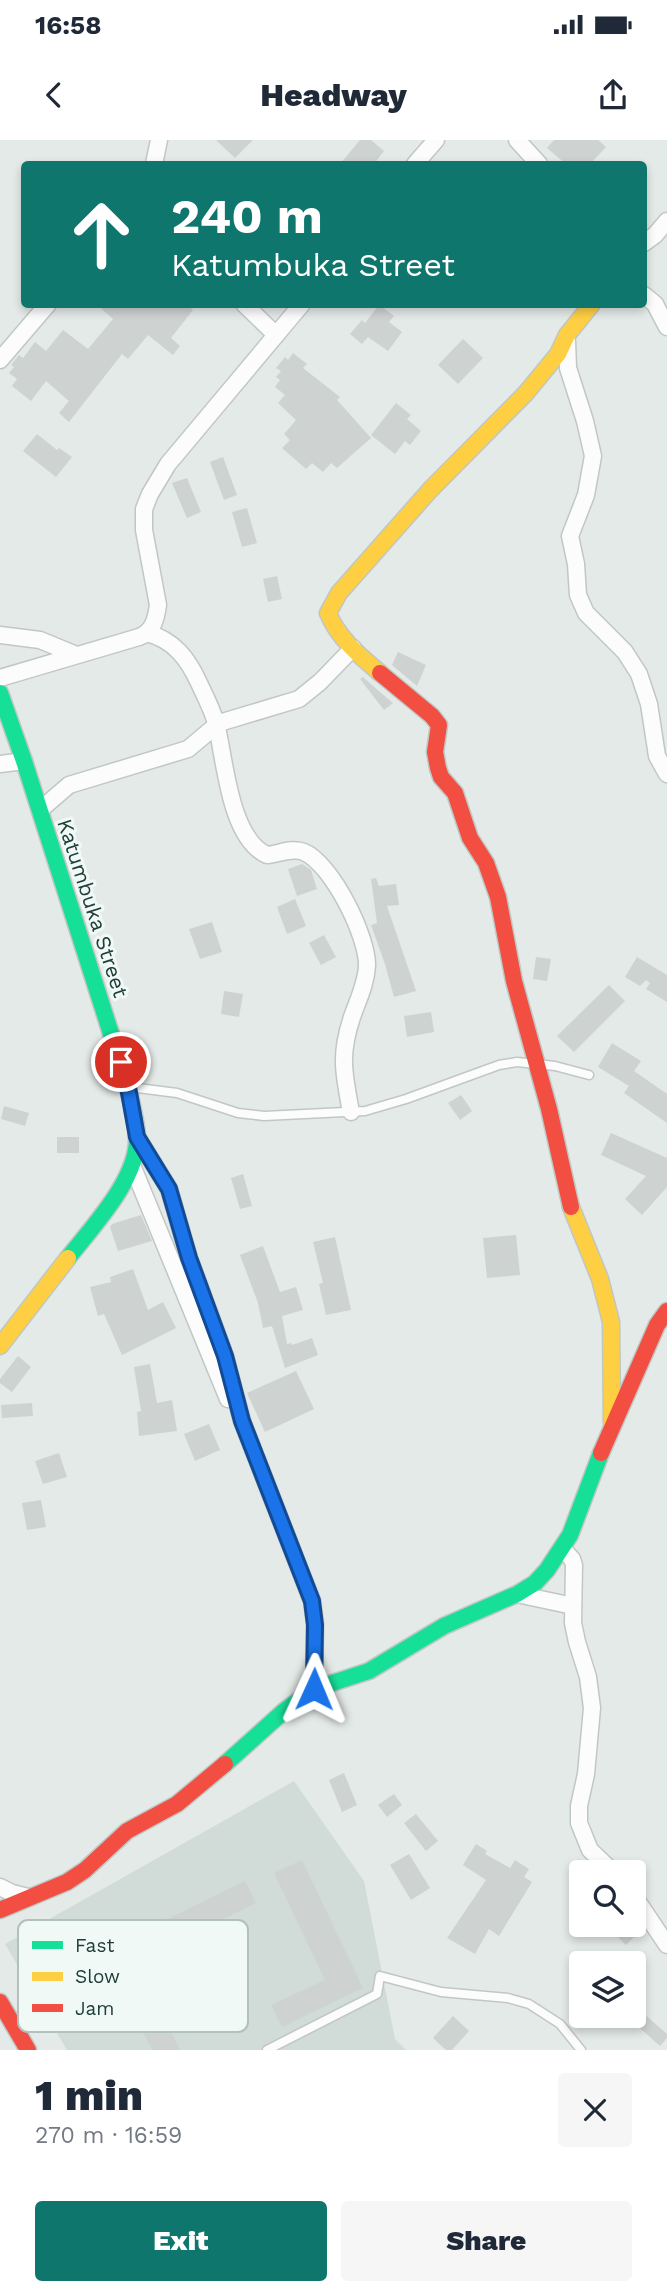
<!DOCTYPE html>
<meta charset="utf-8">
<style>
body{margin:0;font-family:"Work Sans",sans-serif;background:#f6f6f7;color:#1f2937;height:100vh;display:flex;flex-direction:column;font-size:26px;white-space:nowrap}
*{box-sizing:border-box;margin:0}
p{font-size:23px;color:#747a83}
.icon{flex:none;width:38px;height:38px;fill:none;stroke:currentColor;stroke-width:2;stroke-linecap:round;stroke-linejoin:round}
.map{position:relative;height:1910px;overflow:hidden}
.drawer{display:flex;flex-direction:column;background:#fff;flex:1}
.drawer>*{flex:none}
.banner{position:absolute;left:21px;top:21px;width:626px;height:147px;border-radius:7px;box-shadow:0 4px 10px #0003;background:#0f766e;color:#fff;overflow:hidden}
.controls{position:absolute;left:569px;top:1720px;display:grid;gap:14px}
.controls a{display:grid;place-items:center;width:77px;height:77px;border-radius:7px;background:#fff;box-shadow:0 4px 10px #0003;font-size:35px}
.pin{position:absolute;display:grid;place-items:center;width:60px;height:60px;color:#fff;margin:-30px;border:4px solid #fff;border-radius:50%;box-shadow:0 2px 7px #0007}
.me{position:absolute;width:77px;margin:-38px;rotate:1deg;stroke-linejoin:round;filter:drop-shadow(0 0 5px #0008)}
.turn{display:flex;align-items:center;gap:24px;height:147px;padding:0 35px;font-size:32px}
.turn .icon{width:91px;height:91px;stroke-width:2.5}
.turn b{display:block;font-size:49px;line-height:60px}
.round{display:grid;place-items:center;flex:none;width:74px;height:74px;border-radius:7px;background:#f6f6f7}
.overview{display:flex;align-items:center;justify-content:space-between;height:119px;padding:0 35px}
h1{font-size:42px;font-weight:800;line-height:52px}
.button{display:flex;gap:14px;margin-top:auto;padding:14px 35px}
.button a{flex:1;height:80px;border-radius:7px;background:#0f766e;color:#fff;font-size:28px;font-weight:800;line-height:80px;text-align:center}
.button a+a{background:#f6f6f7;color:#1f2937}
.status{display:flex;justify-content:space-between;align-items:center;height:49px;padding:0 35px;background:#fff;direction:ltr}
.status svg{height:19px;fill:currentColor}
header{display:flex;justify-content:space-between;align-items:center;height:91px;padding:0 35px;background:#fff;font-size:32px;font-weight:800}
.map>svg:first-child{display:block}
.built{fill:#d1dbd7}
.building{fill:#ced3d1}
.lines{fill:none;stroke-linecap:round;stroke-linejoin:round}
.lane-casing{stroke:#c1c7c4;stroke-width:11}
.street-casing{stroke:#c1c7c4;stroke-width:19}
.fast-casing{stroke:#bfc7c5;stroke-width:19}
.slow-casing{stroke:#bfc7c5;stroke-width:19}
.jam-casing{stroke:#bfc7c5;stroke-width:19}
.lane{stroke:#fbfcfb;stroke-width:8}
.street{stroke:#fbfcfb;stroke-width:16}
.fast{stroke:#16e098;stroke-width:16}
.slow{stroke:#ffcf43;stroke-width:16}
.jam{stroke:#f24e42;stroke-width:16}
.route-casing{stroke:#114b97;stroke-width:18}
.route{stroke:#1a73e8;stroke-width:12}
.labels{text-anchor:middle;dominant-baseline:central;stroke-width:6;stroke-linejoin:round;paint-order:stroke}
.street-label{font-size:21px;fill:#203e39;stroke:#f1f9f6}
.key{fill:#f1f9f6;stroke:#b2c1bd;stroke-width:2}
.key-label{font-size:19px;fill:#203e39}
</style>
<div class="status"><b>16:58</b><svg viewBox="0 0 49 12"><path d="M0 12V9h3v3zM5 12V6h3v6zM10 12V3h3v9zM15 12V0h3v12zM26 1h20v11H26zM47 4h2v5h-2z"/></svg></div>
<header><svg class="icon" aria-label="back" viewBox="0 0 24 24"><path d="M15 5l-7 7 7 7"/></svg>Headway<svg class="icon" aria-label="share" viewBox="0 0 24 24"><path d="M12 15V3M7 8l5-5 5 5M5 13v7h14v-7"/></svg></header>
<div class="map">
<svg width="667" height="1910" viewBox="0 0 667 1910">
<rect width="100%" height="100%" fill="#e4eae7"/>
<path class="built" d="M 294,1641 L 364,1741 L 395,1899 L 406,1910 L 67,1910 L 5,1804 Z"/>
<g class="building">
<path d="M 216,0 L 253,0 L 235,18 Z"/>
<path d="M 360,0 L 371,0 L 384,11 L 374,24 L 340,24 Z"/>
<path d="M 554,0 L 598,0 L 606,7 L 590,24 L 566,24 L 547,8 Z"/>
<path d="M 96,164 L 186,164 L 193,170 L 171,198 L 180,206 L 173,215 L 148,195 L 128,219 L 122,214 L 69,282 L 59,273 L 69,261 L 46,241 L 31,261 L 12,246 L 17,239 L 9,233 L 14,227 L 11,225 L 19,215 L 23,218 L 35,202 L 46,211 L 63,190 L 88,209 L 113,179 Z"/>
<path d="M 379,165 L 394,176 L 389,182 L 402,192 L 388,211 L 368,197 L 362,204 L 350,194 L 362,180 L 365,183 Z"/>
<path d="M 463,199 L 483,218 L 458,244 L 438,225 Z"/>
<path d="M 293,213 L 307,224 L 303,228 L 340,257 L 337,260 L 371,298 L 337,328 L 331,323 L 323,332 L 312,323 L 306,329 L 282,308 L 290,300 L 284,294 L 296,280 L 278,263 L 285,255 L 275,247 L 280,240 L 276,237 L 281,231 L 276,228 L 285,217 L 288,220 Z"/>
<path d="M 396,263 L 411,275 L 407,279 L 421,291 L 410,305 L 405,301 L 395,314 L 371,295 Z"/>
<path d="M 37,294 L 57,310 L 59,308 L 72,317 L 56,337 L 23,311 Z"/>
<path d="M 223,317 L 237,355 L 224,360 L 210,322 Z"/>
<path d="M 187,338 L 201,372 L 187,378 L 172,343 Z"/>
<path d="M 247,368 L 257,403 L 242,407 L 232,372 Z"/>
<path d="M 277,436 L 282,459 L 268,462 L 263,439 Z"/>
<path d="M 398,512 L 426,525 L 417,546 L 392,525 Z"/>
<path d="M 363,537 L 381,553 L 393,563 L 384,570 L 360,539 Z"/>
<path d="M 302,724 L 311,730 L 317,749 L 297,756 L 288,729 Z"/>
<path d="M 376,738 L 379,746 L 396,744 L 399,765 L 387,766 L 416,851 L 394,857 L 385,824 L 371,785 L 377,783 L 371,739 Z"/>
<path d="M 295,759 L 306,786 L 287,794 L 277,767 Z"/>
<path d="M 212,782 L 222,812 L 200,819 L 189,789 Z"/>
<path d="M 324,795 L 336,817 L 321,825 L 309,803 Z"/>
<path d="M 536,817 L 551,819 L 547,841 L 533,839 Z"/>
<path d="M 637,817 L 667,835 L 667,862 L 646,849 L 650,843 L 646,840 L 640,846 L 625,837 Z"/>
<path d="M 609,845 L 625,861 L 574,912 L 557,896 Z"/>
<path d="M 224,851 L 243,854 L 239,877 L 221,874 Z"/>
<path d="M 431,872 L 434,892 L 407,897 L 404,876 Z"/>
<path d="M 612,903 L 641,921 L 634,931 L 667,954 L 667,983 L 624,953 L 629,946 L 598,927 Z"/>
<path d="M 461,955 L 472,971 L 460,980 L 448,963 Z"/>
<path d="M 4,966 L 29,973 L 25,986 L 1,979 Z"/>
<path d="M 611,993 L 667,1018 L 667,1047 L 642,1075 L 625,1059 L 646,1036 L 601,1015 Z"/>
<rect x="57" y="997" width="22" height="16"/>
<path d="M 243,1034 L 252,1066 L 240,1069 L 231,1038 Z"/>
<path d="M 141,1075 L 152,1101 L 118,1111 L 110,1087 L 112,1084 Z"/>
<path d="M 516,1095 L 520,1135 L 487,1138 L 483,1098 Z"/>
<path d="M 335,1097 L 351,1170 L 326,1175 L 319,1144 L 323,1143 L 313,1102 Z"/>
<path d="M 263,1106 L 280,1152 L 296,1147 L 303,1170 L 282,1176 L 287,1204 L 291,1203 L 292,1205 L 312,1198 L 318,1215 L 285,1228 L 272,1186 L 263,1188 L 258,1163 L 240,1115 Z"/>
<path d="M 133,1129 L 148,1170 L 163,1162 L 176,1188 L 122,1215 L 104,1174 L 98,1176 L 90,1147 L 111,1142 L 110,1137 Z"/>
<path d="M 18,1216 L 31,1227 L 12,1252 L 0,1243 L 0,1239 Z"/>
<path d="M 150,1224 L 157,1263 L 172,1260 L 177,1291 L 139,1296 L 137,1272 L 141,1271 L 134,1227 Z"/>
<path d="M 296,1231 L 314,1269 L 265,1292 L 247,1253 Z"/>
<path d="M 32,1263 L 33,1276 L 2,1278 L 1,1265 Z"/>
<path d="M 209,1284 L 220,1310 L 195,1321 L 184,1294 Z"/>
<path d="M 59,1313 L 67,1337 L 43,1344 L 35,1321 Z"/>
<path d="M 41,1360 L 46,1387 L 27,1390 L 22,1363 Z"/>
<path d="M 344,1633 L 357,1665 L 342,1672 L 329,1640 Z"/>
<path d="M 394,1654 L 402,1665 L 387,1677 L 378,1665 Z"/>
<path d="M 416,1674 L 438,1701 L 426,1711 L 404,1683 Z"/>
<path d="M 476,1704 L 487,1711 L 485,1714 L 510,1728 L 515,1720 L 529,1729 L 524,1737 L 532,1742 L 499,1796 L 489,1789 L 475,1814 L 447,1798 L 486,1740 L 463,1725 Z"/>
<path d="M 409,1714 L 430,1748 L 411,1760 L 390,1725 Z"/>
<path d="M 302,1720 L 363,1848 L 282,1887 L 271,1865 L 325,1840 L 274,1733 Z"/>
<path d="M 245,1741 L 256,1763 L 162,1809 L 151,1787 Z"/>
<path d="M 605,1785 L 641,1785 L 643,1788 L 626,1805 Z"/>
<path d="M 125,1799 L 180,1910 L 152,1910 L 102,1810 Z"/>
<path d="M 643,1873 L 667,1894 L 667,1898 L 660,1906 L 634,1883 Z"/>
<path d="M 453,1876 L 469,1891 L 452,1910 L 446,1910 L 433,1898 Z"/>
</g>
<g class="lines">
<g class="lane-casing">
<g id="lane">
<path d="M 130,947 L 177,953 L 238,973 L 264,976 L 365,971 L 406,959 L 499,925 L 517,922 L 555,926 L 589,935"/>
<path d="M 267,1910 L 377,1854 L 380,1836 L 441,1852 L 508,1858 L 529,1864 L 560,1884 L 581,1910"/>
</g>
</g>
<g class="street-casing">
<g id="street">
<path d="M 517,0 L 539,24"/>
<path d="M 154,24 L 159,0"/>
<path d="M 415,24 L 436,0"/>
<path d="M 644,103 L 655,95 L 667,81"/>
<path d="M 644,155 L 655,164 L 667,187"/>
<path d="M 244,164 L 276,195"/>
<path d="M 567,201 L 568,228 L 585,281 L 593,316 L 586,355 L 570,396 L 576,424 L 578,455 L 586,473 L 625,512 L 639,534 L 649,564 L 657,616 L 667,634"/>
<path d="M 0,220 L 48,164"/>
<path d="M 147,493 C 174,500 188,519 199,543 C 205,556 212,569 216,583 C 225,618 229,698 267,715 C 279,714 292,707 304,712 C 332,724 368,797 367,826 C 366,844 358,860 352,877 C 339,916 344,934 351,972"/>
<path d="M 0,495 L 40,500 L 74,514"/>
<path d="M 0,538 L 139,497 C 153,492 156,479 158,465 L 144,390 L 144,369 L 150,354 L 168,324 L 302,164"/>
<path d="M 0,624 L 24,621"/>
<path d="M 40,670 L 69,645 L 188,609 L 219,583 L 299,559 L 320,542 L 353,508"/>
<path d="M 137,997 L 169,1049 L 189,1118 L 225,1216 L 242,1281 L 312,1461 L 315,1484 L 314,1549"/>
<path d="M 132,1025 L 228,1259"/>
<path d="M 563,1409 L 572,1419 L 574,1425 L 573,1483 L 577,1502 L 588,1537 L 592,1568 L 586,1634 L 579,1666 L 579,1683 L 590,1710 L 613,1732"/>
<path d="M 517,1454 L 573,1466"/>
<path d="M 0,1747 L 12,1753 L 28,1757"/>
<path d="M 634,1756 L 667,1805"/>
</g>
</g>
<g class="fast-casing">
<g id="fast">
<path d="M 0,553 L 24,621 L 128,947 C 131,963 136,980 137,996 C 139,1038 93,1086 68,1118"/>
<path d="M 225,1624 L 283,1572 L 314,1549 L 369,1531 L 444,1486 L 517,1454 L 535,1443 L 547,1430 L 570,1395 L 601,1313"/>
</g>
</g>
<g class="slow-casing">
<g id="slow">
<path d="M 380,533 C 360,516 338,498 328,473 L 339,453 L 430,350 L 526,253 L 558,214 L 567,195 L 592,164"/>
<path d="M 571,1067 L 600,1139 L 611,1182 L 612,1283"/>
<path d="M 0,1206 L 68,1118"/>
</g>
</g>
<g class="jam-casing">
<g id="jam">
<path d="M 380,533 L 432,576 L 439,585 L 435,612 L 438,628 L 441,637 L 455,653 L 470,698 L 486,723 L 498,757 L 514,841 L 549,969 L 571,1067"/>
<path d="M 601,1313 L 657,1185 L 667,1171"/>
<path d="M 0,1770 L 67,1742 L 85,1730 L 127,1691 L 177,1664 L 225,1624"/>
<path d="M 0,1862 L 28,1910"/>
</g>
</g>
<use href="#lane" class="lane"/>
<use href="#street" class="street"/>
<use href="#fast" class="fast"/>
<use href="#slow" class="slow"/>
<use href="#jam" class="jam"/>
</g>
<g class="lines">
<g class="route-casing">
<path id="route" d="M 121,922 L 128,947 L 137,997 L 169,1049 L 189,1118 L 225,1216 L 242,1281 L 312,1461 L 315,1485 L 314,1549"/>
</g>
<use href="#route" class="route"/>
</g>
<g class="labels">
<g class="street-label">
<text transform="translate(93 768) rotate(72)">Katumbuka Street</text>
</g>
</g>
<rect x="18" y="1780" width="230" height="112" rx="10" class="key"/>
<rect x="32" y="1801" width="31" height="8" fill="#16e098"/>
<rect x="32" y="1832" width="31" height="9" fill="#ffcf43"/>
<rect x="32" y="1864" width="31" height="8" fill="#f24e42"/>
<g class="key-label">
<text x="75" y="1812">Fast</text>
<text x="75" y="1843">Slow</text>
<text x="75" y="1875">Jam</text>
</g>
</svg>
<div class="controls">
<a><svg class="icon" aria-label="search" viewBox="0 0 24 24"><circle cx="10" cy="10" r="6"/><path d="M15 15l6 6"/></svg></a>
<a><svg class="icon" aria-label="layers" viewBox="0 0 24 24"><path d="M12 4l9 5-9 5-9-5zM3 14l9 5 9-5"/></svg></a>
</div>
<div class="pin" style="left:121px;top:922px;background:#d93025"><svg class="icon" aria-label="arrive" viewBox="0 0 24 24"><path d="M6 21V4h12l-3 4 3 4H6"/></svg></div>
<svg class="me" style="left:314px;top:1549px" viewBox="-20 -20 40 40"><path d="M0-17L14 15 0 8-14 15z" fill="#1a73e8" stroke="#fff" stroke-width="4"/></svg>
<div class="banner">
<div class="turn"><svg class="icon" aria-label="ahead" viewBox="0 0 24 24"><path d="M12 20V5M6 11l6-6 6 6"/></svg><div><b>240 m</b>Katumbuka Street</div></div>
</div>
</div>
<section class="drawer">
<div class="overview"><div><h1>1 min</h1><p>270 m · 16:59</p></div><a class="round"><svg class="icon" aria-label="close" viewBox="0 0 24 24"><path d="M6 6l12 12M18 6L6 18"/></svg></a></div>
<div class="button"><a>Exit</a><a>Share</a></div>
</section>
